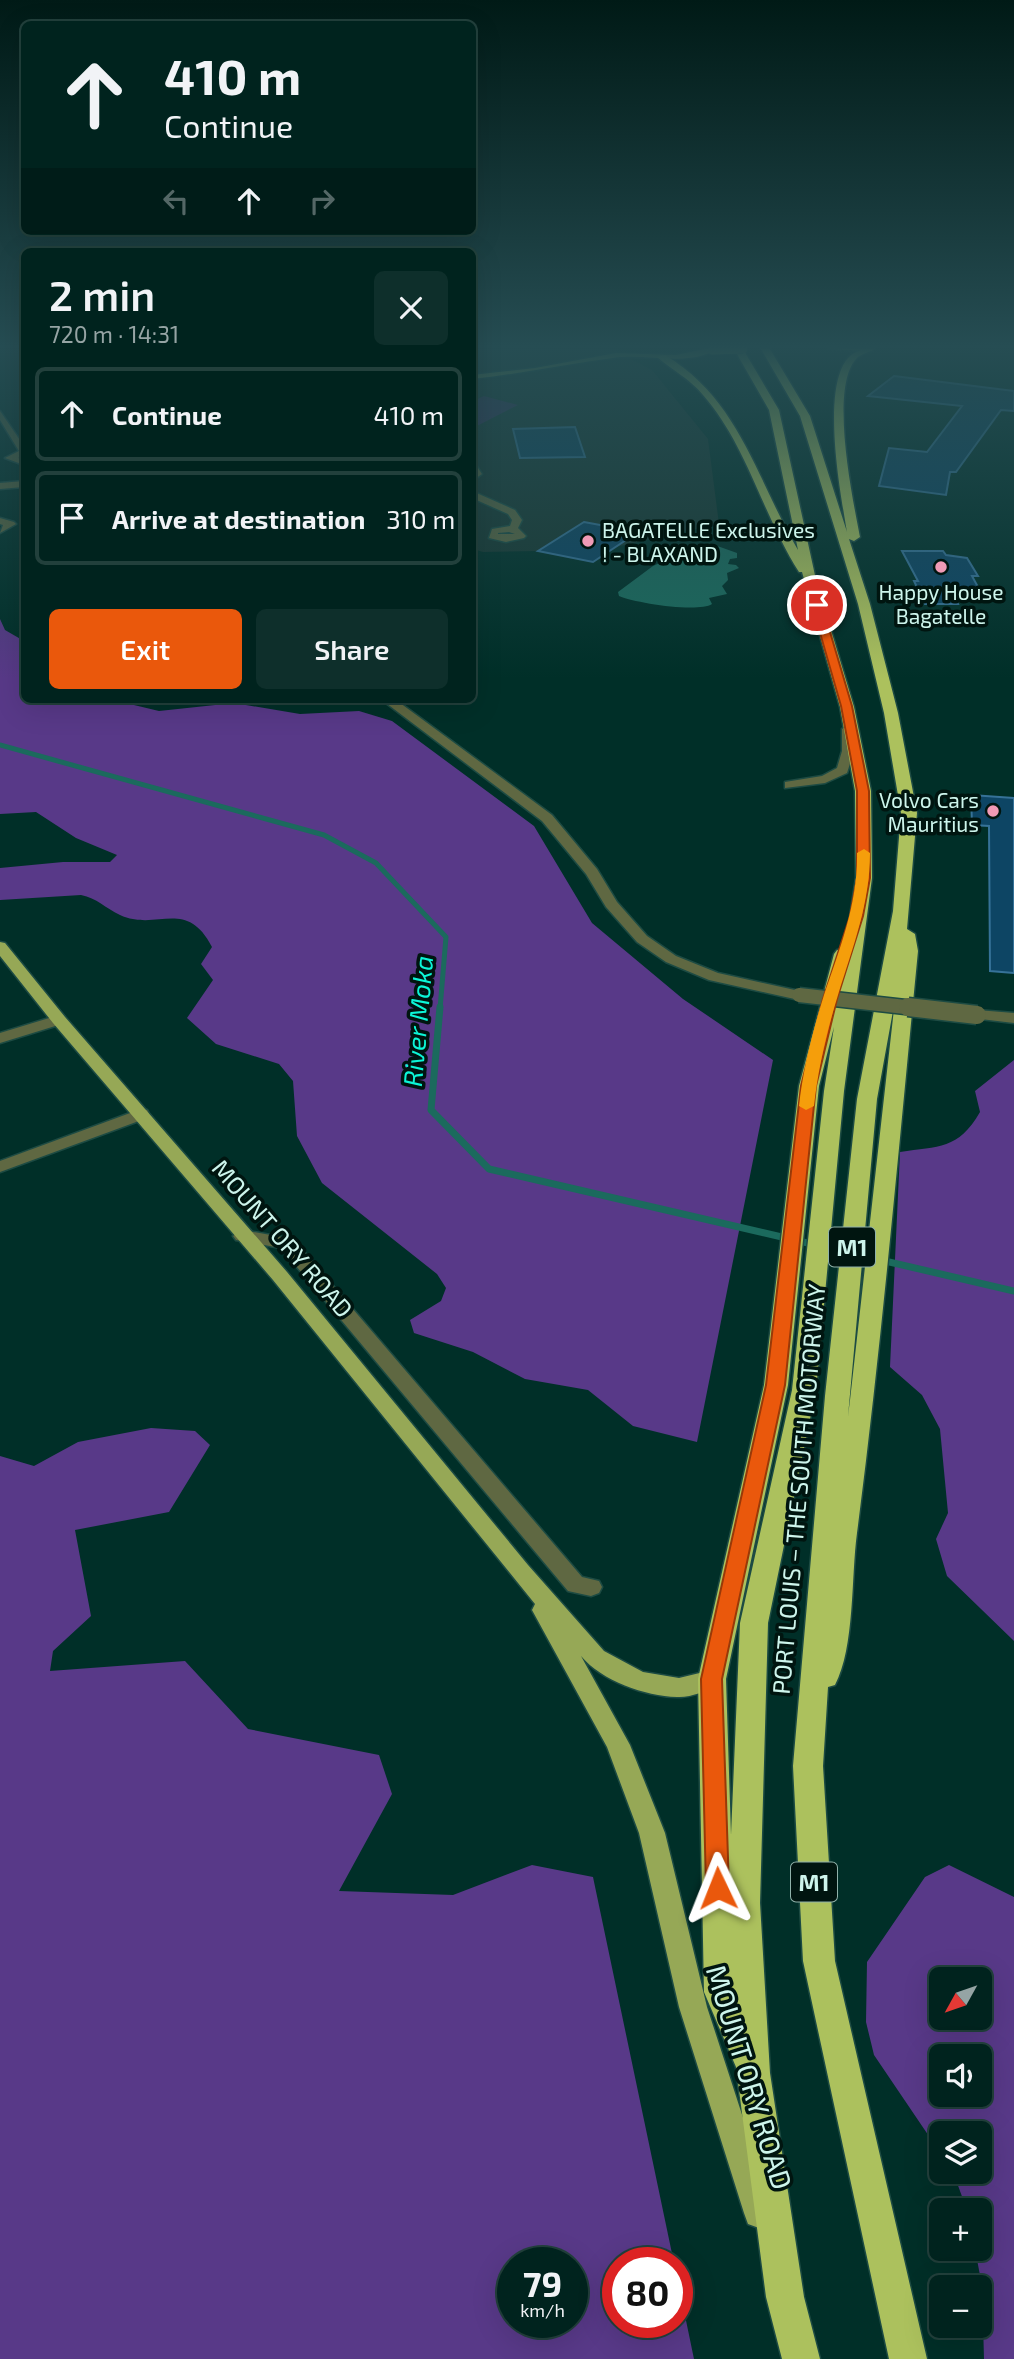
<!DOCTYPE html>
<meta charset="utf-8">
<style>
body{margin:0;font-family:"Exo 2",sans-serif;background:#0e2f2b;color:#f1f3f6;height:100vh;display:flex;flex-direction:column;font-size:26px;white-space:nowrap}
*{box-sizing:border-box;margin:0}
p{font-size:23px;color:#95a4a4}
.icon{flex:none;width:38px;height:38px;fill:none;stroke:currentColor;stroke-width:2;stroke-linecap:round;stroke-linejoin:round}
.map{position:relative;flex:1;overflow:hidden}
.side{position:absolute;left:21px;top:248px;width:455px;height:455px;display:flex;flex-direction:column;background:#00231e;border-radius:10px;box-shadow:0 7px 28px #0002,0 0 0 2px #22403c}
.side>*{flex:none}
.guide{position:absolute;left:21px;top:21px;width:455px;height:214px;border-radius:10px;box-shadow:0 7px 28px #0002,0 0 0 2px #22403c;background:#00231e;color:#f1f3f6;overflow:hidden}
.needle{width:46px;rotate:230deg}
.controls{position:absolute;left:929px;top:1967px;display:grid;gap:14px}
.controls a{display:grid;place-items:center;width:63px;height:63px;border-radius:10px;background:#00231e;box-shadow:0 7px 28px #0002,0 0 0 2px #22403c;font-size:35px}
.speed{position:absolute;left:497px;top:2247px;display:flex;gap:14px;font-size:35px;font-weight:700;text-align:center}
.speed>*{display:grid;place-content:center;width:91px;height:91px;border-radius:50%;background:#00231e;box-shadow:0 7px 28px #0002,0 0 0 2px #22403c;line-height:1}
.speed small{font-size:18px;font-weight:400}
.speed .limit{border:10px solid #d22;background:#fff;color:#111}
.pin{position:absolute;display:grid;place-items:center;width:60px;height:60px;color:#fff;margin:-30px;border:4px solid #fff;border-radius:50%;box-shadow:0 2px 7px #0007}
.me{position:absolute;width:77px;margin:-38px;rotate:358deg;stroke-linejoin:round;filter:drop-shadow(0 0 5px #0008)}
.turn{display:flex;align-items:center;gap:24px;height:147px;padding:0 28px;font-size:32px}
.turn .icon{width:91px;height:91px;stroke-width:2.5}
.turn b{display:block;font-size:49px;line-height:60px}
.lanes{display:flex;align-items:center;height:66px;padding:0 28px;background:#0003;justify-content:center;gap:35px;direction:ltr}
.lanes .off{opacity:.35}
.round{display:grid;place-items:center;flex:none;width:74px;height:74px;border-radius:10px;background:#0e2f2b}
.head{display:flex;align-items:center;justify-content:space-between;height:119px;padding:0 28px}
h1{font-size:42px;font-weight:600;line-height:52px}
.button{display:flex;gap:14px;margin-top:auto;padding:14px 28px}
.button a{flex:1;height:80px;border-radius:10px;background:#ea580c;color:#fff;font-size:28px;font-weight:600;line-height:80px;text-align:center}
.button a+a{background:#0e2f2b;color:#f1f3f6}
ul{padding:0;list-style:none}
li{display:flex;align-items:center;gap:21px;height:94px;margin:0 14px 10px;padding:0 14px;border:4px solid #22403c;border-radius:10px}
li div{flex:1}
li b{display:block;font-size:26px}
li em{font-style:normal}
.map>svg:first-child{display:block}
.built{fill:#183731}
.green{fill:#3f2d5e}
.forest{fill:#583988;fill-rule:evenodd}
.water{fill:#1b6a5d}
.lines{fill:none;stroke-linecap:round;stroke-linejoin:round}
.stream-far1{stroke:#1b6a5d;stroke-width:5}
.stream{stroke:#1b6a5d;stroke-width:7}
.building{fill:#0d4564;stroke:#367298;stroke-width:2}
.minor-casing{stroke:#1d4b43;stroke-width:3}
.major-casing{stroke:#1d4b43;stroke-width:3}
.highway-casing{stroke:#1d4b43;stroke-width:3}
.minor{fill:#5f6842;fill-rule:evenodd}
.major{fill:#96a856;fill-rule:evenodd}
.highway{fill:#acc15d;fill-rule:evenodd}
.minor-bridge-far1-casing{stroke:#1d4b43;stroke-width:17;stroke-linecap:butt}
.minor-bridge-casing{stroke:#1d4b43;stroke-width:21;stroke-linecap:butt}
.major-bridge-casing{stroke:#1d4b43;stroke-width:10;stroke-linecap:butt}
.minor-bridge-far1{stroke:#5f6842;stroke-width:14}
.minor-bridge{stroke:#5f6842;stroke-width:18}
.major-bridge{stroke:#96a856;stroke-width:9}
.route{fill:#ea580c;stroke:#983908;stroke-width:2}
.slow{fill:#f59e0b}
.poi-dot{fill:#f09ab6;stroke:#001510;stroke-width:2.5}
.labels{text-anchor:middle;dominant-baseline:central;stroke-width:7;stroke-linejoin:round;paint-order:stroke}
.far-poi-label{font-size:21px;fill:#cdf5ec;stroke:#001510;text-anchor:start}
.shield{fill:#001510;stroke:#90b2aa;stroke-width:2}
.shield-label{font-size:23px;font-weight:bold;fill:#cdf5ec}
.street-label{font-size:24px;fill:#cdf5ec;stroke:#001510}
.water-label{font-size:26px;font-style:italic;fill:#0cf6d7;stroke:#001510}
.near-street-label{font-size:28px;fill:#cdf5ec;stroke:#001510}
</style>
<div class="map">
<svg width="1014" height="2359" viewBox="0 0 1014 2359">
<rect width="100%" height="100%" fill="#002f28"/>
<path class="built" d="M 472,349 L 619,349 L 615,351 L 652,370 L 708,439 L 719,524 L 602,550 L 483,552 L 473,549 Z"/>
<path class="green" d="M 484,396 L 518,405 L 473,428 L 473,401 Z"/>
<g class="forest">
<path d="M 0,619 L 5,630 L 24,641 L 24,700 L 113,700 L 159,711 L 234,703 L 300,714 L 359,711 L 392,721 L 534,826 L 592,923 L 683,999 L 773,1060 L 697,1442 L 633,1426 L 588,1390 L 525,1379 L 473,1352 L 414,1333 L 410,1320 L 441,1301 L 446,1288 L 437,1274 L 322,1183 L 297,1136 L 293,1081 L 279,1064 L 216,1044 L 187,1018 L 213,980 L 201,964 L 212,947 C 186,897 157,932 120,915 C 105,908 97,898 81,895 L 0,900 L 0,868 L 63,862 L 110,862 L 117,855 L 76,838 L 36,812 L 0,814 Z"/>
<path d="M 1014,1060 L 1014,1641 L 947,1576 L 936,1539 L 948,1513 L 940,1429 L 922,1395 L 890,1367 L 900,1152 C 939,1146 958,1150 980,1112 L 975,1091 Z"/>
<path d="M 151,1428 L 195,1431 L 210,1445 L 169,1512 L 75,1530 L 91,1616 L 53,1651 L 50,1671 L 185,1661 L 248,1729 L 379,1755 L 392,1794 L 339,1891 L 453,1895 L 532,1865 L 593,1877 L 674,2263 L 618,2263 L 618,2322 L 677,2322 L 677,2277 L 694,2359 L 0,2359 L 0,1456 L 34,1466 L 78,1442 ZM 513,2263 L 572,2263 L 572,2322 L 513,2322 Z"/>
<path d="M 949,1865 L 1014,1897 L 1014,2359 L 984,2359 L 982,2286 L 975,2249 L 980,2249 L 980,2210 L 967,2210 L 953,2172 L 980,2172 L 980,2133 L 942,2133 L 941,2154 L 874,2055 L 866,2022 L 867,1962 L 925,1877 ZM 942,1979 L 980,1979 L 980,2018 L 942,2018 ZM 942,2056 L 980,2056 L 980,2095 L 942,2095 Z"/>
</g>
<path class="water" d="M 709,543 L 737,553 L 737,558 L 730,559 L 728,564 L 736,565 L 739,568 L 727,573 L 728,580 L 722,586 L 727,594 L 709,598 L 712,604 C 698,613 635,603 619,596 L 618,592 L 653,566 L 698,545 L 702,555 L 710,551 L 705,544 Z"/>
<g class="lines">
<path class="stream-far1" d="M 0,745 L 324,835 L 376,863 L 446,937 L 440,1009"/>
<path class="stream" d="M 440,1007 L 431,1110 L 489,1169 L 1014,1291"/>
</g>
<g class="building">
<path d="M 894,376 L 1014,391 L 1014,411 L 1001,410 L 956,472 L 950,472 L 946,495 L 879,486 L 889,448 L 927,452 L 962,406 L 868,396 Z"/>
<path d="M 575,427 L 585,457 L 520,458 L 513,429 Z"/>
<path d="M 584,522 L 638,532 L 593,562 L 538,551 Z"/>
<path d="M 902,551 L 943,551 L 946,555 L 967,558 L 978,576 L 972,576 L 985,600 L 956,600 L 958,604 L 925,604 L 914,581 L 918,581 Z"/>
<path d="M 971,795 L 1014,798 L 1014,973 L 990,971 L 989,826 L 972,825 Z"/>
</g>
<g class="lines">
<g class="minor-casing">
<g id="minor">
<path d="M 0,411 L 24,446 L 24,455 L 18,458 L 24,459 L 24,465 L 5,458 L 19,451 L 0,420 Z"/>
<path d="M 472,459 L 482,474 L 472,481 Z"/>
<path d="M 24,481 L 24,487 L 0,489 L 0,483 Z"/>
<path d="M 472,491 L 515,510 L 522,520 L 518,528 L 526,536 L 524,538 L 506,542 L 489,538 L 492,529 L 510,526 L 512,520 L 508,514 L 472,498 ZM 509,532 L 515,534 L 498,534 L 498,533 Z"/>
<path d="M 0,518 L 14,522 L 16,524 L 0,533 L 3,525 L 0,524 Z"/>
<path d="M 382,700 L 396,700 L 552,815 L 597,869 L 617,902 L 647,936 L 676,956 L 718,973 L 804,992 L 807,995 L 804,998 L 799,1000 L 709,980 L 666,962 L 637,942 L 606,907 L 586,874 L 542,821 Z"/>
<path d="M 848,725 L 854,729 L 854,751 L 847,773 L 825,783 L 785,788 L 785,782 L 822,776 L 837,768 L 842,751 L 842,729 Z"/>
<path d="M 977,1010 L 1014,1013 L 1014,1023 L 972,1018 L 969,1015 Z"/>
<path d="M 59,1015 L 67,1020 L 65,1023 L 0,1043 L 0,1033 Z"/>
<path d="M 141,1109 L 147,1110 L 149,1114 L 147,1118 L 0,1172 L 0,1161 Z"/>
<path d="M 242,1230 L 293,1239 L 582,1577 L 599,1581 L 602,1587 L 599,1593 L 591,1596 L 568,1591 L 281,1248 L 236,1240 L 233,1236 Z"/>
</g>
</g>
<g class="major-casing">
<g id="major">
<path d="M 705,349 L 716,350 C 685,367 647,353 613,358 C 566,364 520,374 472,379 L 472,375 L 535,368 L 616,353 L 676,355 Z"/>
<path d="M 829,349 L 875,349 L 871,351 Z"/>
<path d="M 0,942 L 5,943 L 65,1017 L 287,1272 L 528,1565 L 604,1651 L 643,1672 L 679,1678 L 712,1670 L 720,1672 L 724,1679 L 720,1686 C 708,1690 690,1698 677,1697 C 645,1696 602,1681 581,1656 L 630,1745 L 665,1833 L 707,2007 L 774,2213 L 770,2224 L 759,2228 L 748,2224 L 744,2213 L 679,2007 L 639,1833 L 607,1747 L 532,1610 L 535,1604 L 273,1280 L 53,1023 L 0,956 Z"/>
</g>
</g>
<g class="highway-casing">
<g id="highway">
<path d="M 734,349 L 743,349 L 779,410 L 816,580 L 854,707 L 871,791 L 872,878 L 844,1091 L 816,1390 L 768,1623 L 760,1903 L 770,2073 L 804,2297 L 820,2359 L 782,2359 L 766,2297 L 736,2067 L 704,1992 L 698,1679 L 764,1385 L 799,1086 L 834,954 L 837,950 L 845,949 L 856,878 L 855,791 L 840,707 L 802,572 L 799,572 C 763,516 747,445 703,395 C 690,379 672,370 657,357 L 665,355 C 740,400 756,479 798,550 L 769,410 ZM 834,1027 L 824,1091 L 792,1390 L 740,1623 L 731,1835 L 726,1679 L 788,1385 L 819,1086 Z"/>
<path d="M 761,349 L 770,349 L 810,416 L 847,532 C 842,500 809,339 873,350 C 869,352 862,354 858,357 C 828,384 853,500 860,537 L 854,541 L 849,539 L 870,604 L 898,713 L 917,813 L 907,929 L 915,934 L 918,951 C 899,1145 882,1340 857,1533 C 851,1577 855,1647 835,1685 L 828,1687 L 823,1766 L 835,1961 L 927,2359 L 889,2359 L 803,1961 L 793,1766 L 825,1396 L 857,1099 L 893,911 L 901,813 L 884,713 L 858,604 L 800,416 ZM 895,1000 L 850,1400 L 848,1416 L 877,1099 Z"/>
</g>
</g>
<use href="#minor" class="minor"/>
<use href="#major" class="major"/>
<use href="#highway" class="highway"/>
<g class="minor-bridge-far1-casing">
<path id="minor-bridge-far1" d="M 799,995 L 923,1009"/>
</g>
<g class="minor-bridge-casing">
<path id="minor-bridge" d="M 908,1007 L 977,1015"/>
</g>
<g class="major-bridge-casing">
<path id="major-bridge" d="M 712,350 L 743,349"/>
</g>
<use href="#minor-bridge-far1" class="minor-bridge-far1"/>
<use href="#minor-bridge" class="minor-bridge"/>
<use href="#major-bridge" class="major-bridge"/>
</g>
<linearGradient id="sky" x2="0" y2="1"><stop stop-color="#001a16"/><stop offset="0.51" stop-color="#264d53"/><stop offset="1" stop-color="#264d53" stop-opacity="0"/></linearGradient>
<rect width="1014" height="679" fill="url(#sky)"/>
<path class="route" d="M 817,602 L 822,605 L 852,706 L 869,791 L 870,878 L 863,916 L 837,999 L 816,1086 L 785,1385 L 722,1679 L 729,1888 L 726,1895 L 718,1898 L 709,1895 L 706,1888 L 701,1679 L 766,1385 L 801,1086 L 823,999 L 850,916 L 857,878 L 857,791 L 841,706 L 812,605 Z"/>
<path class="slow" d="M 864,849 L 870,853 C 870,903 853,947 838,995 C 827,1030 818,1069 814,1106 L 806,1110 L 799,1106 C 803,1069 813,1030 824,995 C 840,948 858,903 857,853 Z"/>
<g class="poi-dot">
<circle cx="588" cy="541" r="7"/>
<circle cx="941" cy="567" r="7"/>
<circle cx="993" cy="811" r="7"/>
</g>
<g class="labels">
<g class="far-poi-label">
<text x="602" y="529">BAGATELLE Exclusives<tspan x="602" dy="24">! - BLAXAND</tspan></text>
<text x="941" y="591" text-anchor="middle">Happy House<tspan x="941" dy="24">Bagatelle</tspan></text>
<text x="979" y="799" text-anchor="end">Volvo Cars<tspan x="979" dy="24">Mauritius</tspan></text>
</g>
<g class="shield">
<rect x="829" y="1227.5" width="46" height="39" rx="5"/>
<rect x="791" y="1862.5" width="46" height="39" rx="5"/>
</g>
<g class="shield-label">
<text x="852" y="1247">M1</text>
<text x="814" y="1882">M1</text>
</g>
<g class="street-label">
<text transform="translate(283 1238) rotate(49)">MOUNT ORY ROAD</text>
<text transform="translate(798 1489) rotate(-85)">PORT LOUIS – THE SOUTH MOTORWAY</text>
</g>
<g class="water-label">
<text transform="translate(417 1021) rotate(-85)">River Moka</text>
</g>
<g class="near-street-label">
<text transform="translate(750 2077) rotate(73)">MOUNT ORY ROAD</text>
</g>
</g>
</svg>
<div class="controls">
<a><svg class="needle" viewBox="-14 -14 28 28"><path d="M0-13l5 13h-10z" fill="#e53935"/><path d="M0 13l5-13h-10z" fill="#95a4a4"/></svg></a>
<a><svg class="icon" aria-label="sound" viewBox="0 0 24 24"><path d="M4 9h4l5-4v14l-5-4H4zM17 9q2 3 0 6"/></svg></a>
<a><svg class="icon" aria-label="layers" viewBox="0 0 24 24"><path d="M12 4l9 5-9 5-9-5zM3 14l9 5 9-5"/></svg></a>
<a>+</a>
<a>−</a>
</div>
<div class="speed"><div>79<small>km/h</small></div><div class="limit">80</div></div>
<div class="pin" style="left:817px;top:605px;background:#d93025"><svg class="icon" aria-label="arrive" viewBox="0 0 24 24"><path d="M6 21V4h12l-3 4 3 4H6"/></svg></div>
<svg class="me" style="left:718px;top:1888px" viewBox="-20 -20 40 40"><path d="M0-17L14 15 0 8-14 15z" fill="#ea580c" stroke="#fff" stroke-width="4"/></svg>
<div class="guide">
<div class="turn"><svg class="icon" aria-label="ahead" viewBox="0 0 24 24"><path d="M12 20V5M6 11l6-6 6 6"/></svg><div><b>410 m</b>Continue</div></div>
<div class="lanes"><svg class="icon off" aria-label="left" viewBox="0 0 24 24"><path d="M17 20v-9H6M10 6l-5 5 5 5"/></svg><svg class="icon" aria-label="ahead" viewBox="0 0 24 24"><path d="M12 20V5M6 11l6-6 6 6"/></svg><svg class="icon off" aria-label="right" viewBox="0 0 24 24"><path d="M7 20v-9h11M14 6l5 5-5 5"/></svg></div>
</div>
<section class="side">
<div class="head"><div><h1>2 min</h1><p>720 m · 14:31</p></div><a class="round"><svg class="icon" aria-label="close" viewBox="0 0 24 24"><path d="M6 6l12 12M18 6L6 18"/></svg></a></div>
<ul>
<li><svg class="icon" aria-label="ahead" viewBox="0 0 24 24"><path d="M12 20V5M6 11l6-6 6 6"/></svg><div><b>Continue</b></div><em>410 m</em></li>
<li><svg class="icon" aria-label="arrive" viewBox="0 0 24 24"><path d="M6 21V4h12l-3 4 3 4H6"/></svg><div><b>Arrive at destination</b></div><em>310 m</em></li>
</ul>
<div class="button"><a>Exit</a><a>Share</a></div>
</section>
</div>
